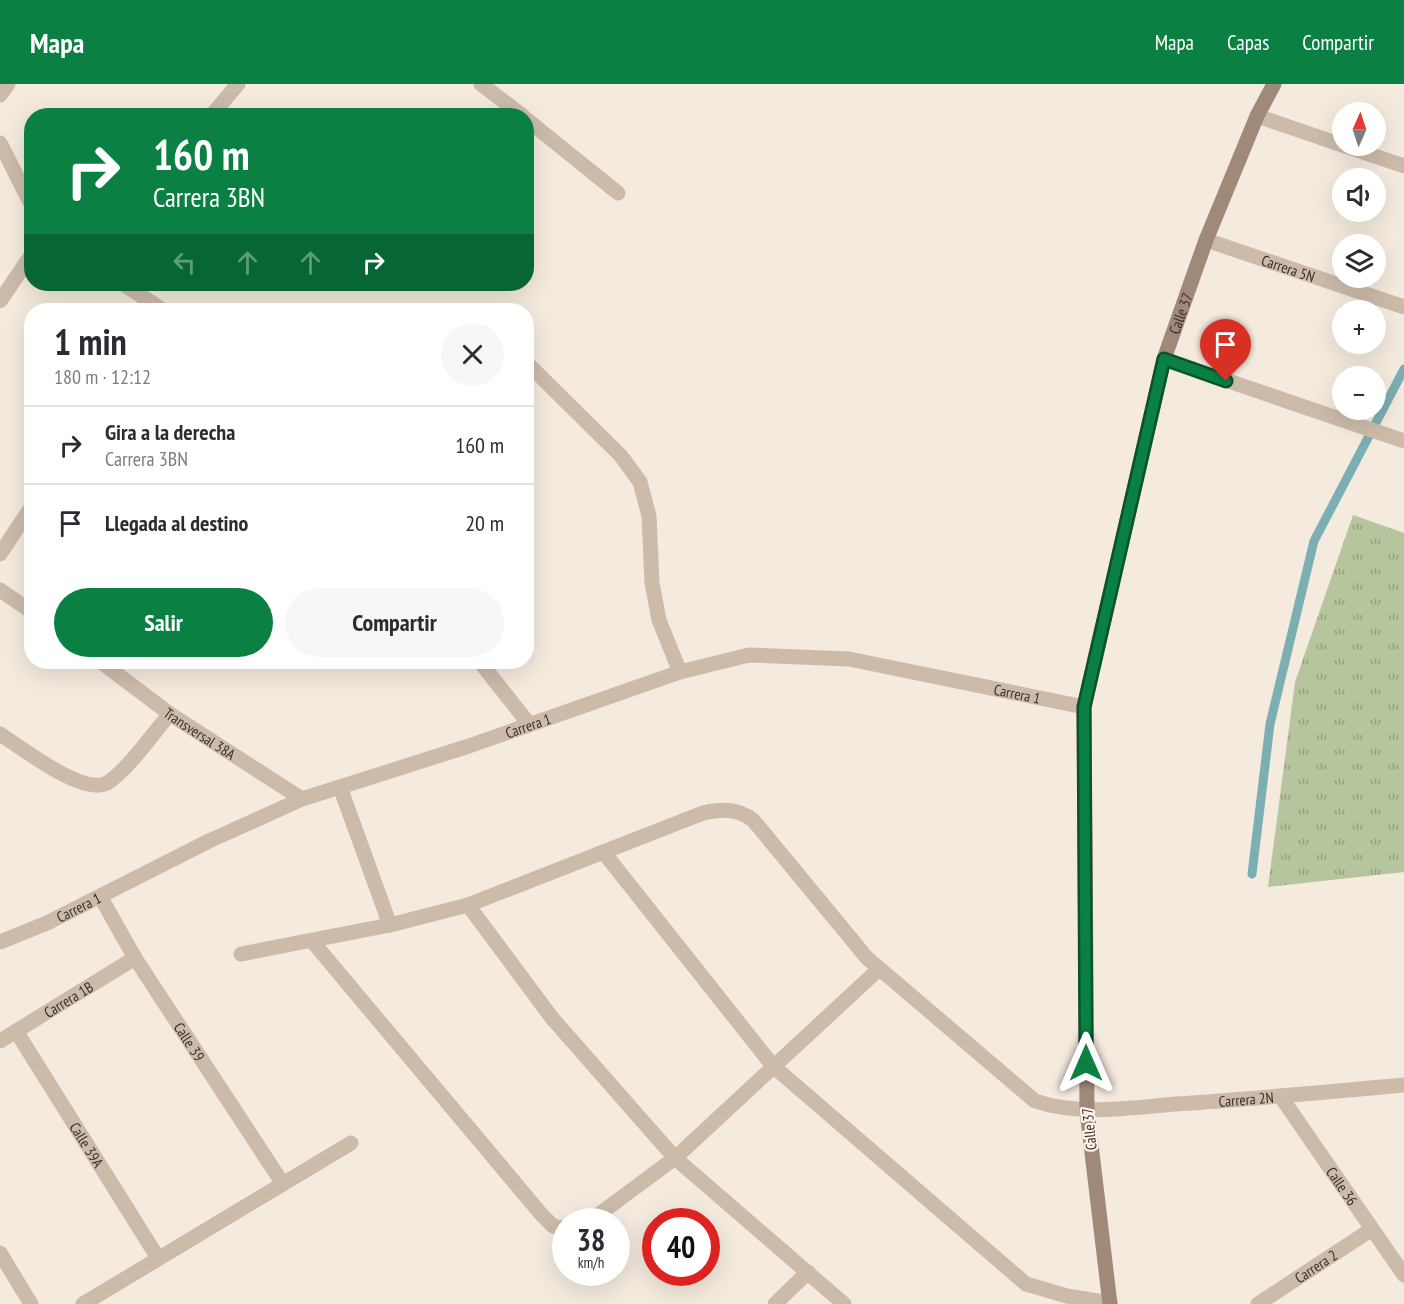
<!DOCTYPE html>
<html lang="es">
<meta charset="utf-8">
<style>
body{margin:0;font-family:"PT Sans Narrow",sans-serif;background:#f7f7f7;color:#2b2b33;height:100vh;display:flex;flex-direction:column;font-size:22px;white-space:nowrap}
*{box-sizing:border-box;margin:0}
p{font-size:20px;color:#7c7c81}
.icon{flex:none;width:33px;height:33px;fill:none;stroke:currentColor;stroke-width:2;stroke-linecap:round;stroke-linejoin:round}
.map{position:relative;flex:1;overflow:hidden}
.side{position:absolute;left:24px;top:219px;width:510px;height:366px;display:flex;flex-direction:column;background:#fff;border-radius:24px;box-shadow:0 6px 24px #0002}
.side>*{flex:none}
.banner{position:absolute;left:24px;top:24px;width:510px;height:183px;border-radius:24px;box-shadow:0 6px 24px #0002;background:#0b8043;color:#fff;overflow:hidden}
.needle{width:39px;rotate:3deg}
.fabs{position:absolute;left:1332px;top:18px;display:grid;gap:12px}
.fabs a{display:grid;place-items:center;width:54px;height:54px;border-radius:50%;background:#fff;box-shadow:0 6px 24px #0002;font-size:30px}
.speed{position:absolute;left:552px;top:1124px;display:flex;gap:12px;font-size:30px;font-weight:700;text-align:center}
.speed>*{display:grid;place-content:center;width:78px;height:78px;border-radius:50%;background:#fff;box-shadow:0 6px 24px #0002;line-height:1}
.speed small{font-size:15px;font-weight:400}
.speed .limit{border:9px solid #d22;background:#fff;color:#111}
.pin{position:absolute;display:grid;place-items:center;width:51px;height:51px;color:#fff;margin:-62px -26px;border-radius:50% 50% 50% 0;rotate:-45deg;box-shadow:0 0 6px #0007}
.pin .icon{rotate:45deg}
.me{position:absolute;width:66px;margin:-33px;rotate:0deg;stroke-linejoin:round;filter:drop-shadow(0 0 4px #0008)}
.turn{display:flex;align-items:center;gap:21px;height:126px;padding:0 30px;font-size:27px}
.turn .icon{width:78px;height:78px;stroke-width:2.5}
.turn b{display:block;font-size:42px;line-height:51px}
.lanes{display:flex;align-items:center;height:57px;padding:0 30px;background:#0003;justify-content:center;gap:30px;direction:ltr}
.lanes .off{opacity:.35}
.round{display:grid;place-items:center;flex:none;width:63px;height:63px;border-radius:32px;background:#f7f7f7}
.summary{display:flex;align-items:center;justify-content:space-between;height:102px;padding:0 30px}
h1{font-size:36px;font-weight:800;line-height:45px}
.primary-button{display:flex;gap:12px;margin-top:auto;padding:12px 30px}
.primary-button a{flex:1;height:69px;border-radius:36px;background:#0b8043;color:#fff;font-size:24px;font-weight:800;line-height:69px;text-align:center}
.primary-button a+a{background:#f7f7f7;color:#2b2b33}
ul{padding:0;list-style:none}
li{display:flex;align-items:center;gap:18px;height:78px;padding:0 30px;border-top:2px solid #e1e1e2}
li div{flex:1}
li b{display:block;font-size:22px}
li em{font-style:normal}
header{display:flex;align-items:center;gap:36px;box-sizing:border-box;height:84px;padding:0 30px;background:#0b8043;color:#fff}
header strong{font-size:28px}
nav{display:flex;gap:33px;margin-inline-start:auto;font-size:21px}
.map>svg:first-child{display:block}
.grass{fill:url(#grass-tufts)}
.lines{fill:none;stroke-linecap:round;stroke-linejoin:round}
.stream{stroke:#7bafb3;stroke-width:9}
.street{stroke:#cdbba9;stroke-width:15}
.secondary{stroke:#a1897a;stroke-width:15}
.route-casing{stroke:#07532c;stroke-width:15}
.route{stroke:#0b8043;stroke-width:10}
.labels{text-anchor:middle;dominant-baseline:central;stroke-width:4.5;stroke-linejoin:round;paint-order:stroke}
.street-label{font-size:15px;fill:#3a2f29;stroke:#fbf4eb}
</style>
<header>
<strong>Mapa</strong>
<nav><a>Mapa</a><a>Capas</a><a>Compartir</a></nav>
</header>
<div class="map">
<svg width="1404" height="1220" viewBox="0 0 1404 1220">
<defs>
<pattern id="grass-tufts" width="24" height="20" patternUnits="userSpaceOnUse" patternTransform="scale(1.5)"><rect width="24" height="20" fill="#b6c59d"/><path d="M3 7l-1-3M5 7V3M7 7l1-3M15 17l-1-3M17 17v-4M19 17l1-3" fill="none" stroke="#95a080"/></pattern>
</defs>
<rect width="100%" height="100%" fill="#f4eade"/>
<path class="grass" d="M 1353,431 L 1404,449 L 1404,788 L 1268,803 L 1295,598 Z"/>
<g class="lines">
<path class="stream" d="M 1252,790 L 1270,640 L 1314,457 L 1404,285"/>
<g class="street">
<path d="M 481,0 L 523,32"/>
<path d="M 0,11 L 8,0"/>
<path d="M 211,32 L 238,0"/>
<path d="M 1257,32 L 1342,61"/>
<path d="M 526,35 L 618,109"/>
<path d="M 0,59 L 32,122"/>
<path d="M 1345,62 L 1404,82"/>
<path id="s1" d="M 1206,156 L 1404,223"/>
<path d="M 123,200 L 163,226"/>
<path d="M 0,217 L 32,170"/>
<path d="M 1164,275 L 1404,357"/>
<path d="M 526,278 L 621,372 L 640,398 L 649,432 L 652,499 L 659,536 L 680,588"/>
<path d="M 0,470 L 32,422"/>
<path d="M 0,506 L 32,528"/>
<path id="s2" d="M 101,578 L 170,630 L 302,715"/>
<path d="M 480,578 L 529,640"/>
<path d="M 0,650 C 22,664 83,712 107,699 C 128,686 152,650 170,630"/>
<path d="M 340,703 L 390,841"/>
<path d="M 605,770 L 773,982 L 1026,1200 L 1067,1212 L 1110,1219"/>
<path id="s3" d="M 100,812 L 135,874 L 283,1100"/>
<path d="M 468,821 L 552,934 L 675,1074 L 844,1220"/>
<path d="M 312,857 L 541,1130 L 553,1142 L 566,1145"/>
<path id="s4" d="M 0,858 L 47,839 L 209,757 L 302,715 L 469,662 L 680,588 L 749,571 L 849,575 L 1084,623"/>
<path id="s5" d="M 241,870 L 390,841 L 468,821 L 703,729 C 722,725 737,724 753,736 L 867,874 L 1035,1017 C 1080,1032 1129,1024 1176,1020 C 1252,1015 1328,1008 1404,1001"/>
<path id="s6" d="M 16,947 L 158,1174"/>
<path id="s7" d="M 0,957 L 135,874"/>
<path id="s8" d="M 1281,1013 L 1404,1191"/>
<path d="M 590,1137 L 675,1074 L 879,885"/>
<path d="M 0,1169 L 31,1220"/>
<path d="M 83,1220 L 351,1059"/>
<path d="M 775,1220 L 808,1188"/>
<path id="s9" d="M 1258,1220 L 1372,1145"/>
</g>
<path class="secondary" id="s10" d="M 1110,1220 L 1087,1027 L 1084,623 L 1164,275 L 1206,156 L 1257,32 L 1274,0"/>
</g>
<g class="lines">
<g class="route-casing">
<path id="route" d="M 1086,979 L 1084,623 L 1164,275 L 1226,297"/>
</g>
<use href="#route" class="route"/>
</g>
<g class="labels">
<g class="street-label">
<text stroke="none"><textPath href="#s1" startOffset="87">Carrera 5N</textPath></text>
<text stroke="none"><textPath href="#s10" startOffset="1004">Calle 37</textPath></text>
<text stroke="none"><textPath href="#s4" startOffset="1076">Carrera 1</textPath></text>
<text stroke="none"><textPath href="#s4" startOffset="572">Carrera 1</textPath></text>
<text stroke="none"><textPath href="#s2" startOffset="122">Transversal 38A</textPath></text>
<text stroke="none"><textPath href="#s4" startOffset="86">Carrera 1</textPath></text>
<text stroke="none"><textPath href="#s7" startOffset="80">Carrera 1B</textPath></text>
<text stroke="none"><textPath href="#s3" startOffset="171">Calle 39</textPath></text>
<text stroke="none"><textPath href="#s5" startOffset="1149">Carrera 2N</textPath></text>
<text transform="translate(1089 1045) rotate(-96)">Calle 37</text>
<text stroke="none"><textPath href="#s6" startOffset="134">Calle 39A</textPath></text>
<text stroke="none"><textPath href="#s8" startOffset="108">Calle 36</textPath></text>
<text stroke="none"><textPath href="#s9" startOffset="69">Carrera 2</textPath></text>
</g>
</g>
</svg>
<div class="fabs">
<a><svg class="needle" viewBox="-14 -14 28 28"><path d="M0-13l5 13h-10z" fill="#e53935"/><path d="M0 13l5-13h-10z" fill="#7c7c81"/></svg></a>
<a><svg class="icon" aria-label="sound" viewBox="0 0 24 24"><path d="M4 9h4l5-4v14l-5-4H4zM17 9q2 3 0 6"/></svg></a>
<a><svg class="icon" aria-label="layers" viewBox="0 0 24 24"><path d="M12 4l9 5-9 5-9-5zM3 14l9 5 9-5"/></svg></a>
<a>+</a>
<a>−</a>
</div>
<div class="speed"><div>38<small>km/h</small></div><div class="limit">40</div></div>
<div class="pin" style="left:1226px;top:297px;background:#d93025"><svg class="icon" aria-label="arrive" viewBox="0 0 24 24"><path d="M6 21V4h12l-3 4 3 4H6"/></svg></div>
<svg class="me" style="left:1086px;top:979px" viewBox="-20 -20 40 40"><path d="M0-17L14 15 0 8-14 15z" fill="#0b8043" stroke="#fff" stroke-width="4"/></svg>
<div class="banner">
<div class="turn"><svg class="icon" aria-label="right" viewBox="0 0 24 24"><path d="M7 20v-9h11M14 6l5 5-5 5"/></svg><div><b>160 m</b>Carrera 3BN</div></div>
<div class="lanes"><svg class="icon off" aria-label="left" viewBox="0 0 24 24"><path d="M17 20v-9H6M10 6l-5 5 5 5"/></svg><svg class="icon off" aria-label="ahead" viewBox="0 0 24 24"><path d="M12 20V5M6 11l6-6 6 6"/></svg><svg class="icon off" aria-label="ahead" viewBox="0 0 24 24"><path d="M12 20V5M6 11l6-6 6 6"/></svg><svg class="icon" aria-label="right" viewBox="0 0 24 24"><path d="M7 20v-9h11M14 6l5 5-5 5"/></svg></div>
</div>
<section class="side">
<div class="summary"><div><h1>1 min</h1><p>180 m · 12:12</p></div><a class="round"><svg class="icon" aria-label="close" viewBox="0 0 24 24"><path d="M6 6l12 12M18 6L6 18"/></svg></a></div>
<ul>
<li><svg class="icon" aria-label="right" viewBox="0 0 24 24"><path d="M7 20v-9h11M14 6l5 5-5 5"/></svg><div><b>Gira a la derecha</b><p>Carrera 3BN</p></div><em>160 m</em></li>
<li><svg class="icon" aria-label="arrive" viewBox="0 0 24 24"><path d="M6 21V4h12l-3 4 3 4H6"/></svg><div><b>Llegada al destino</b></div><em>20 m</em></li>
</ul>
<div class="primary-button"><a>Salir</a><a>Compartir</a></div>
</section>
</div>
